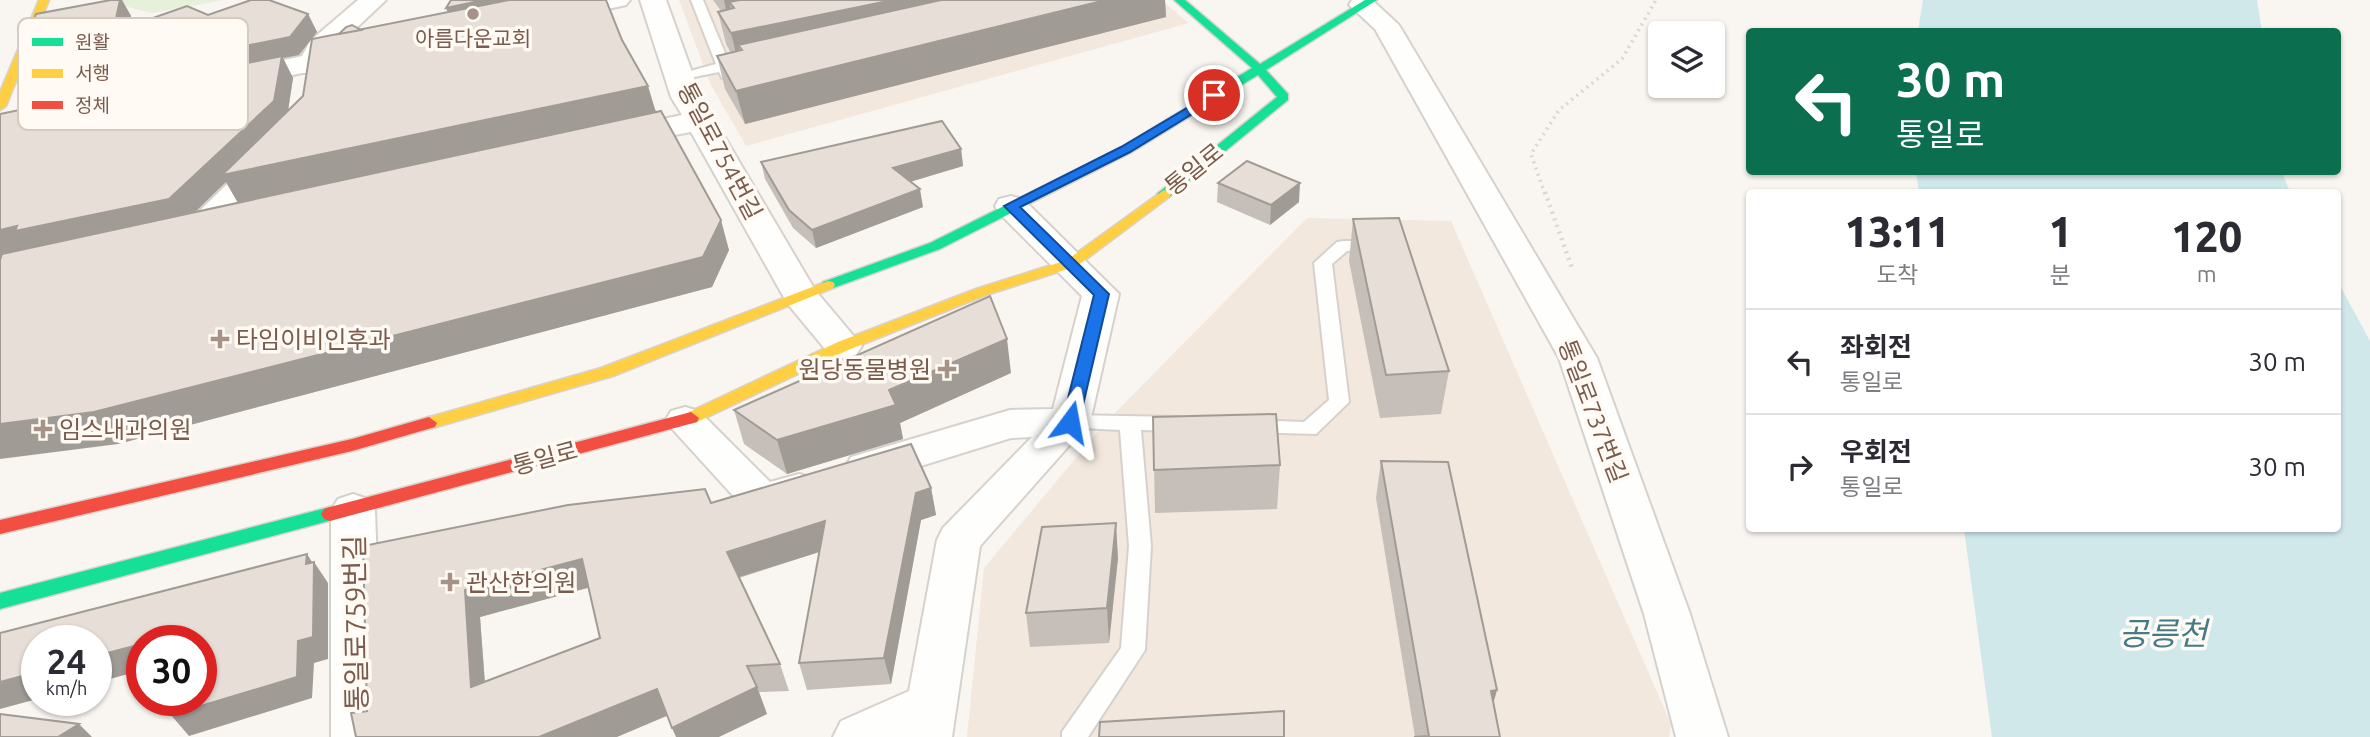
<!DOCTYPE html>
<html lang="ko">
<meta charset="utf-8">
<style>
body{margin:0;font-family:Ubuntu,"Noto Sans KR",sans-serif;background:#f7f7f7;color:#2b2b33;height:100vh;display:flex;flex-direction:column;font-size:26px;white-space:nowrap}
*{box-sizing:border-box;margin:0}
p{font-size:23px;color:#7c7c81}
.icon{flex:none;width:38px;height:38px;fill:none;stroke:currentColor;stroke-width:2;stroke-linecap:round;stroke-linejoin:round}
.map{position:relative;flex:1;overflow:hidden}
.panel{position:absolute;left:1746px;top:189px;width:595px;height:343px;display:flex;flex-direction:column;background:#fff;border-radius:7px;box-shadow:0 2px 5px #0004}
.panel>*{flex:none}
.guide{position:absolute;left:1746px;top:28px;width:595px;height:147px;border-radius:7px;box-shadow:0 2px 5px #0004;background:#0b6e4f;color:#fff;overflow:hidden}
.buttons{position:absolute;left:1648px;top:21px;display:grid;gap:14px}
.buttons a{display:grid;place-items:center;width:77px;height:77px;border-radius:7px;background:#fff;box-shadow:0 2px 5px #0004;font-size:35px}
.speed{position:absolute;left:21px;top:625px;display:flex;gap:14px;font-size:35px;font-weight:700;text-align:center}
.speed>*{display:grid;place-content:center;width:91px;height:91px;border-radius:50%;background:#fff;box-shadow:0 2px 5px #0004;line-height:1}
.speed small{font-size:18px;font-weight:400}
.speed .limit{border:10px solid #d22;background:#fff;color:#111}
.pin{position:absolute;display:grid;place-items:center;width:60px;height:60px;color:#fff;margin:-30px;border:4px solid #fff;border-radius:50%;box-shadow:0 2px 7px #0007}
.me{position:absolute;width:77px;margin:-38px;rotate:13deg;stroke-linejoin:round;filter:drop-shadow(0 0 5px #0008)}
.turn{display:flex;align-items:center;gap:24px;height:147px;padding:0 35px;font-size:32px}
.turn .icon{width:91px;height:91px;stroke-width:2.5}
.turn b{display:block;font-size:49px;line-height:60px}
.eta{display:flex;justify-content:space-evenly;align-items:center;height:119px;text-align:center}
.eta b{font-size:42px;font-weight:800;line-height:49px}
ul{padding:0;list-style:none}
li{display:flex;align-items:center;gap:21px;height:105px;padding:0 35px;border-top:2px solid #e1e1e2}
li div{flex:1}
li b{display:block;font-size:26px}
li em{font-style:normal}
.map>svg:first-child{display:block}
.residential{fill:#f2e8de}
.green{fill:#e7f0db}
.water{fill:#d0e8ea}
.lines{fill:none;stroke-linecap:round;stroke-linejoin:round}
.lane-casing{stroke:#d7d1cb;stroke-width:4}
.street-casing{stroke:#d7d1cb;stroke-width:4}
.fast-casing{stroke:#d9d2cb;stroke-width:3}
.slow-casing{stroke:#d9d2cb;stroke-width:3}
.jam-casing{stroke:#d9d2cb;stroke-width:3}
.path-far1{stroke:#dcd5d0;stroke-width:3.5;stroke-dasharray:2 4.5;stroke-linecap:butt}
.path{stroke:#dcd5d0;stroke-width:4.5;stroke-dasharray:2 5;stroke-linecap:butt}
.lane{fill:#fefefd;fill-rule:evenodd}
.street{fill:#fefefd;fill-rule:evenodd}
.fast{fill:#16e098;fill-rule:evenodd}
.slow{fill:#ffcf43;fill-rule:evenodd}
.jam{fill:#f24e42;fill-rule:evenodd}
.wall{fill:#c6bfb9;fill-rule:evenodd}
.shaded-wall{fill:#a19b96}
.building{fill:#e6ded7;stroke:#a19b96;stroke-width:2;fill-rule:evenodd}
.route{fill:#1a73e8;stroke:#114b97;stroke-width:2}
.poi-dot{fill:#a69286;stroke:#fffaf3;stroke-width:2.5}
.labels{text-anchor:middle;dominant-baseline:central;stroke-width:7;stroke-linejoin:round;paint-order:stroke}
.far-poi-label{font-size:21px;fill:#7a5c4d;stroke:#fffaf3}
.street-label{font-size:24px;fill:#7a5c4d;stroke:#fffaf3}
.poi-label{font-size:24px;fill:#7a5c4d;stroke:#fffaf3;text-anchor:start}
.near-street-label{font-size:28px;fill:#7a5c4d;stroke:#fffaf3}
.near-water-label{font-size:32px;font-style:italic;fill:#437c86;stroke:#fffaf3}
.key{fill:#fffaf3;stroke:#d7cbc1;stroke-width:2}
.key-label{font-size:19px;fill:#7a5c4d}
</style>
<div class="map">
<svg width="2370" height="737" viewBox="0 0 2370 737">
<rect width="100%" height="100%" fill="#f9f5f0"/>
<g class="residential">
<path d="M 679,0 L 1161,0 L 1189,23 L 746,146 L 710,83 Z"/>
<path d="M 1307,218 L 1451,221 L 1671,724 L 1669,737 L 967,737 L 984,568 L 1106,422 Z"/>
</g>
<path class="green" d="M 99,0 L 224,0 L 152,13 Z"/>
<g class="water">
<path d="M 1923,0 L 2257,0 L 2262,31 L 1918,31 Z"/>
<path d="M 1916,172 L 2282,172 L 2290,192 L 1919,192 Z"/>
<path d="M 2338,282 L 2370,341 L 2370,737 L 1992,737 L 1964,529 L 2338,528 Z"/>
</g>
<g class="lines">
<g class="lane-casing">
<g id="lane">
<path d="M 691,0 L 703,0 L 732,70 L 740,74 L 738,77 L 722,78 L 719,72 L 679,80 L 672,76 L 716,64 Z"/>
<path d="M 1343,241 L 1377,241 L 1386,246 L 1377,251 L 1347,251 L 1332,264 L 1349,402 L 1316,434 L 1246,432 L 1243,427 L 1253,420 L 1304,422 L 1329,400 L 1314,263 L 1337,242 Z"/>
<path d="M 1070,415 L 1178,417 L 1188,424 L 1178,431 L 1141,430 L 1151,546 L 1145,650 L 1088,737 L 1062,737 L 1062,732 L 1121,648 L 1129,546 L 1120,430 L 1063,427 L 1060,422 Z"/>
</g>
</g>
<g class="street-casing">
<g id="street">
<path d="M 358,0 L 386,0 L 333,50 L 361,44 L 371,46 L 375,52 L 371,58 L 324,68 L 321,73 L 302,73 L 235,88 L 225,85 L 221,79 L 225,73 L 302,56 L 310,41 Z"/>
<path d="M 579,0 L 630,0 L 626,5 L 554,21 L 545,19 L 541,13 L 545,7 Z"/>
<path d="M 640,0 L 666,0 L 701,97 L 815,290 L 862,346 L 856,355 L 843,358 L 830,355 L 787,303 L 691,132 L 617,146 L 606,143 L 602,137 L 606,131 L 682,115 L 671,97 Z"/>
<path d="M 1352,0 L 1372,0 L 1399,25 L 1597,358 L 1690,614 L 1728,737 L 1676,737 L 1644,614 L 1559,358 L 1375,29 L 1349,5 Z"/>
<path d="M 271,150 L 282,152 L 287,159 L 282,166 L 210,238 L 198,241 L 186,238 L 181,231 L 186,224 L 260,152 Z"/>
<path d="M 1011,196 L 1023,199 L 1119,294 L 1090,422 L 980,546 L 952,737 L 833,737 L 841,721 L 909,691 L 937,540 L 943,528 L 1032,437 L 1011,438 L 866,483 L 851,479 L 845,468 L 851,457 L 1010,410 L 1053,409 L 1082,296 L 999,213 L 995,206 L 999,199 Z"/>
<path d="M 685,407 L 699,411 L 770,482 L 799,474 L 814,478 L 820,489 L 814,500 L 762,516 L 747,511 L 665,421 L 671,411 Z"/>
<path d="M 353,494 L 368,499 L 375,510 L 383,737 L 331,737 L 331,510 L 338,499 Z"/>
</g>
</g>
<g class="fast-casing">
<g id="fast">
<path d="M 1174,0 L 1185,0 L 1260,64 L 1365,0 L 1377,0 L 1266,70 L 1288,94 L 1288,100 L 1169,197 L 1164,198 L 1157,194 L 1277,97 L 1258,75 L 1130,153 L 940,249 L 833,288 L 823,288 L 821,285 L 823,282 L 930,243 L 1122,147 L 1252,68 Z"/>
<path d="M 330,507 L 336,509 L 339,514 L 336,519 L 0,609 L 0,593 Z"/>
</g>
</g>
<g class="slow-casing">
<g id="slow">
<path d="M 39,0 L 49,0 L 6,106 L 0,110 L 0,92 Z"/>
<path d="M 1164,190 L 1171,194 L 1169,197 L 1077,266 L 986,295 L 848,350 L 697,422 L 691,424 L 683,418 L 685,414 L 838,342 L 976,289 L 1067,260 Z"/>
<path d="M 828,281 L 833,282 L 835,285 L 833,288 L 613,376 L 429,429 L 421,423 L 423,419 L 601,368 Z"/>
</g>
</g>
<g class="jam-casing">
<g id="jam">
<path d="M 691,412 L 699,418 L 697,422 L 330,521 L 324,519 L 321,514 L 324,509 L 330,507 Z"/>
<path d="M 429,417 L 437,423 L 435,427 L 352,451 L 0,534 L 0,520 L 352,439 Z"/>
</g>
</g>
<path class="path-far1" d="M 1545,194 L 1531,154 L 1559,110 L 1622,59 L 1656,0"/>
<path class="path" d="M 1545,192 L 1572,268"/>
<use href="#lane" class="lane"/>
<use href="#street" class="street"/>
<use href="#fast" class="fast"/>
<use href="#slow" class="slow"/>
<use href="#jam" class="jam"/>
</g>
<g class="wall">
<path d="M 111,0 L 122,0 L 131,16 L 128,27 L 208,15 L 308,14 L 317,32 L 299,55 L 283,58 L 293,78 L 288,111 L 303,96 L 361,30 L 622,40 L 656,112 L 729,250 L 712,287 L 118,444 L 146,84 L 45,37 L 34,19 ZM 226,182 L 238,203 L 194,212 Z"/>
<path d="M 713,0 L 1165,0 L 1166,17 L 745,124 L 725,89 L 717,56 L 731,53 L 726,44 L 718,12 L 721,11 Z"/>
<path d="M 961,149 L 963,166 L 910,182 L 923,207 L 816,248 L 793,228 L 765,179 L 761,162 Z"/>
<path d="M 1218,183 L 1299,202 L 1270,225 L 1217,202 Z"/>
<path d="M 1353,219 L 1449,371 L 1441,414 L 1380,418 L 1349,261 Z"/>
<path d="M 1011,373 L 900,423 L 903,439 L 787,474 L 744,444 L 734,410 Z"/>
<path d="M 1153,417 L 1280,465 L 1277,509 L 1155,513 Z"/>
<path d="M 1381,461 L 1494,702 L 1500,737 L 1415,737 L 1376,498 Z"/>
<path d="M 931,488 L 936,515 L 921,520 L 891,684 L 807,690 L 799,663 L 819,552 L 739,578 L 780,664 L 789,691 L 759,692 L 767,714 L 667,716 L 367,711 L 363,546 L 711,503 ZM 588,588 L 600,638 L 485,682 L 480,617 Z"/>
<path d="M 1118,558 L 1109,643 L 1030,647 L 1026,613 Z"/>
</g>
<g class="shaded-wall">
<path d="M 120,0 L 122,0 L 131,16 L 124,50 L 113,32 Z"/>
<path d="M 484,0 L 566,0 L 452,24 L 446,8 Z"/>
<path d="M 724,0 L 837,0 L 729,2 L 734,22 L 729,23 Z"/>
<path d="M 893,0 L 1045,0 L 742,50 L 738,45 L 743,65 L 739,66 L 731,33 Z"/>
<path d="M 1106,0 L 1165,0 L 1166,17 L 745,124 L 736,91 Z"/>
<path d="M 308,14 L 317,32 L 299,55 L 283,58 L 293,78 L 286,124 L 648,86 L 658,119 L 242,210 L 226,182 L 184,223 L 0,258 L 0,230 L 149,86 L 139,67 Z"/>
<path d="M 961,149 L 963,166 L 896,186 L 893,168 Z"/>
<path d="M 1300,183 L 1299,202 L 1270,225 L 1271,205 Z"/>
<path d="M 920,189 L 923,207 L 816,248 L 812,230 Z"/>
<path d="M 721,220 L 729,250 L 712,287 L 118,444 L 0,459 L 0,424 Z"/>
<path d="M 1007,339 L 1011,373 L 900,423 L 903,439 L 787,474 L 777,440 Z"/>
<path d="M 931,488 L 936,515 L 921,520 L 891,684 L 884,658 L 916,493 Z"/>
<path d="M 825,521 L 832,548 L 736,578 L 727,552 Z"/>
<path d="M 1116,523 L 1118,558 L 1109,643 L 1107,608 Z"/>
<path d="M 307,554 L 314,565 L 314,562 L 328,583 L 328,659 L 314,663 L 312,698 L 189,736 L 171,715 L 298,641 Z"/>
<path d="M 582,559 L 594,586 L 480,617 L 487,714 L 471,687 L 465,590 Z"/>
<path d="M 178,634 L 183,640 L 155,640 Z"/>
<path d="M 142,644 L 142,670 L 96,683 L 96,656 Z"/>
<path d="M 37,672 L 37,699 L 0,709 L 0,682 Z"/>
<path d="M 757,687 L 767,714 L 719,737 L 676,737 L 672,728 Z"/>
<path d="M 657,689 L 669,715 L 617,737 L 539,737 Z"/>
<path d="M 1497,690 L 1487,727 L 1491,691 Z"/>
<path d="M 79,724 L 92,737 L 58,737 Z"/>
</g>
<g class="building">
<path d="M 111,0 L 120,0 L 113,32 L 187,6 L 208,15 L 251,0 L 269,0 L 308,14 L 290,37 L 139,67 L 34,19 L 36,14 Z"/>
<path d="M 451,0 L 484,0 L 446,8 Z"/>
<path d="M 509,0 L 606,0 L 622,40 L 648,86 L 222,175 L 303,96 L 312,39 Z"/>
<path d="M 740,0 L 893,0 L 731,33 L 718,12 L 734,8 L 729,2 Z"/>
<path d="M 941,0 L 1106,0 L 736,91 L 717,56 L 742,50 L 738,45 Z"/>
<path d="M 352,25 L 361,30 L 339,34 L 346,27 Z"/>
<path d="M 282,56 L 274,101 L 169,199 L 15,231 L 17,226 L 0,230 L 0,114 Z"/>
<path d="M 661,111 L 721,220 L 703,257 L 94,412 L 0,424 L 0,260 L 2,254 Z"/>
<path d="M 942,121 L 961,149 L 893,168 L 920,189 L 812,230 L 789,210 L 761,162 Z"/>
<path d="M 1247,161 L 1300,183 L 1271,205 L 1218,183 Z"/>
<path d="M 1399,218 L 1449,371 L 1386,375 L 1353,219 Z"/>
<path d="M 990,296 L 1007,339 L 889,390 L 896,405 L 777,440 L 734,410 Z"/>
<path d="M 1276,414 L 1280,465 L 1154,470 L 1153,417 Z"/>
<path d="M 911,444 L 931,488 L 916,493 L 884,658 L 799,663 L 825,521 L 727,552 L 780,664 L 747,666 L 757,687 L 672,728 L 657,689 L 539,737 L 356,737 L 351,713 L 367,711 L 363,546 L 568,505 L 705,489 L 711,503 ZM 582,559 L 600,638 L 471,687 L 465,590 Z"/>
<path d="M 1381,461 L 1448,462 L 1497,690 L 1491,691 L 1500,737 L 1414,737 L 1429,736 Z"/>
<path d="M 1116,523 L 1107,608 L 1026,613 L 1042,527 Z"/>
<path d="M 307,554 L 306,564 L 314,562 L 313,637 L 298,641 L 297,677 L 171,715 L 172,700 L 201,700 L 201,640 L 178,640 L 178,634 L 155,640 L 142,640 L 142,644 L 96,656 L 96,640 L 37,640 L 37,672 L 0,682 L 0,633 Z"/>
<path d="M 1284,711 L 1284,737 L 1099,737 L 1100,722 Z"/>
<path d="M 0,714 L 79,724 L 58,737 L 0,737 Z"/>
</g>
<path class="route" d="M 1214,92 L 1220,95 L 1218,98 L 1130,152 L 1020,207 L 1109,294 L 1079,422 L 1076,427 L 1064,427 L 1062,422 L 1094,295 L 1004,206 L 1121,147 Z"/>
<g class="poi-dot">
<circle cx="473" cy="14" r="7"/>
<path d="M216.5 328.5h7v7h7v7h-7v7h-7v-7h-7v-7h7z"/>
<path d="M943.5 358.5h7v7h7v7h-7v7h-7v-7h-7v-7h7z"/>
<path d="M39.5 418.5h7v7h7v7h-7v7h-7v-7h-7v-7h7z"/>
<path d="M446.5 571.5h7v7h7v7h-7v7h-7v-7h-7v-7h7z"/>
</g>
<g class="labels">
<g class="far-poi-label">
<text x="473" y="38">아름다운교회</text>
</g>
<g class="street-label">
<text transform="translate(720 151) rotate(62)">통일로754번길</text>
<text transform="translate(1194 169) rotate(-39)">통일로</text>
<text transform="translate(1593 411) rotate(69)">통일로737번길</text>
<text transform="translate(545 458) rotate(-15)">통일로</text>
</g>
<g class="poi-label">
<text x="236" y="339">타임이비인후과</text>
<text x="931" y="369" text-anchor="end">원당동물병원</text>
<text x="59" y="429">임스내과의원</text>
<text x="466" y="582">관산한의원</text>
</g>
<g class="near-street-label">
<text transform="translate(355 623) rotate(-91)">통일로759번길</text>
</g>
<g class="near-water-label">
<text x="2163" y="633">공릉천</text>
</g>
</g>
<rect x="18" y="18" width="230" height="112" rx="10" class="key"/>
<rect x="32" y="38" width="31" height="8" fill="#16e098"/>
<rect x="32" y="69" width="31" height="9" fill="#ffcf43"/>
<rect x="32" y="101" width="31" height="8" fill="#f24e42"/>
<g class="key-label">
<text x="75" y="49">원활</text>
<text x="75" y="80">서행</text>
<text x="75" y="112">정체</text>
</g>
</svg>
<div class="buttons">
<a><svg class="icon" aria-label="layers" viewBox="0 0 24 24"><path d="M12 4l9 5-9 5-9-5zM3 14l9 5 9-5"/></svg></a>
</div>
<div class="speed"><div>24<small>km/h</small></div><div class="limit">30</div></div>
<div class="pin" style="left:1214px;top:95px;background:#d93025"><svg class="icon" aria-label="arrive" viewBox="0 0 24 24"><path d="M6 21V4h12l-3 4 3 4H6"/></svg></div>
<svg class="me" style="left:1070px;top:422px" viewBox="-20 -20 40 40"><path d="M0-17L14 15 0 8-14 15z" fill="#1a73e8" stroke="#fff" stroke-width="4"/></svg>
<div class="guide">
<div class="turn"><svg class="icon" aria-label="left" viewBox="0 0 24 24"><path d="M17 20v-9H6M10 6l-5 5 5 5"/></svg><div><b>30 m</b>통일로</div></div>
</div>
<section class="panel">
<div class="eta">
<div><b>13:11</b><p>도착</p></div>
<div><b>1</b><p>분</p></div>
<div><b>120</b><p>m</p></div>
</div>
<ul>
<li><svg class="icon" aria-label="left" viewBox="0 0 24 24"><path d="M17 20v-9H6M10 6l-5 5 5 5"/></svg><div><b>좌회전</b><p>통일로</p></div><em>30 m</em></li>
<li><svg class="icon" aria-label="right" viewBox="0 0 24 24"><path d="M7 20v-9h11M14 6l5 5-5 5"/></svg><div><b>우회전</b><p>통일로</p></div><em>30 m</em></li>
</ul>
</section>
</div>
